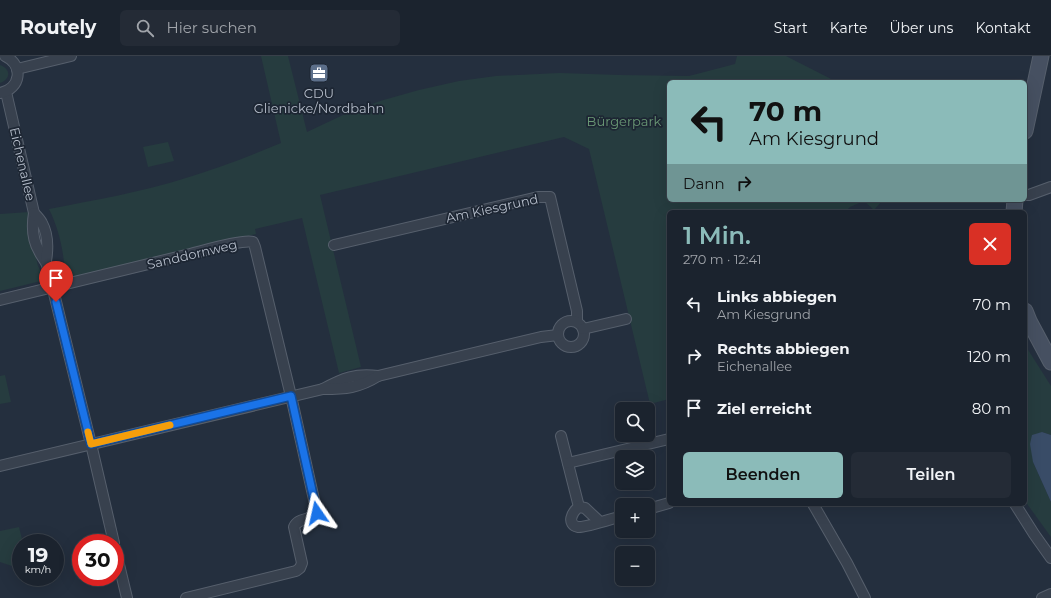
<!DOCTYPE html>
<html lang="de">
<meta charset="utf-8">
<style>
body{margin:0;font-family:Montserrat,sans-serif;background:#242b36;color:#f1f3f6;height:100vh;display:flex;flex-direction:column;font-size:15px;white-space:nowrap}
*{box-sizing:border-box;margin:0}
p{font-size:13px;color:#a0a4aa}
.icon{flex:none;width:22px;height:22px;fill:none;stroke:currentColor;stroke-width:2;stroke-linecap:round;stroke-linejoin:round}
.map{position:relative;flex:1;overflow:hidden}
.details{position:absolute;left:667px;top:154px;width:360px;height:296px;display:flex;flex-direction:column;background:#1b232e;border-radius:6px;box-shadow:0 4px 16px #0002,0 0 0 1px #39404a}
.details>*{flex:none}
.guide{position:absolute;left:667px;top:24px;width:360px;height:122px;border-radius:6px;box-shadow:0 4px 16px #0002,0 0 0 1px #39404a;background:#8bbbb9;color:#111;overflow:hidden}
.tools{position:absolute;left:615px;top:346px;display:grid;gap:8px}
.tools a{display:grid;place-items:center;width:40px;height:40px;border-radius:6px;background:#1b232e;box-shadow:0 4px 16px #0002,0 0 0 1px #39404a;font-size:20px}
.speed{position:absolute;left:12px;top:478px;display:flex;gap:8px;font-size:20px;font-weight:700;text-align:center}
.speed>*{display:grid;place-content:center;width:52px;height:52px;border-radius:50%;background:#1b232e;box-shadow:0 4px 16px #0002,0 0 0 1px #39404a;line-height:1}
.speed small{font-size:10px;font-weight:400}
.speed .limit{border:6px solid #d22;background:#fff;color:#111}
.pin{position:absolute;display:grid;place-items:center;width:34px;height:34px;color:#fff;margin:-41px -17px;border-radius:50% 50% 50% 0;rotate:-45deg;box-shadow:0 0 4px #0007}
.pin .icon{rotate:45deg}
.me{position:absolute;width:44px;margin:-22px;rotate:349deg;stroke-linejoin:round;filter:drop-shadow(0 0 3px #0008)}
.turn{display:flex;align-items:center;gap:14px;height:84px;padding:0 16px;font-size:18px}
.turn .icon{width:52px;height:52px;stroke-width:2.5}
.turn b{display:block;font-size:28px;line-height:34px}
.then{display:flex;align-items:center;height:38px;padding:0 16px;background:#0003;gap:8px;font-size:15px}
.round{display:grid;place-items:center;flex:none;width:42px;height:42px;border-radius:6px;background:#242b36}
.head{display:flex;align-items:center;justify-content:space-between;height:68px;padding:0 16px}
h1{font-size:24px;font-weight:600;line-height:30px;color:#8bbbb9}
.action{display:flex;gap:8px;margin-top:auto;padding:8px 16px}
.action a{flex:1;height:46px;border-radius:6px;background:#8bbbb9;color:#111;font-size:16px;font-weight:600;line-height:46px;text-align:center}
.action a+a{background:#242b36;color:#f1f3f6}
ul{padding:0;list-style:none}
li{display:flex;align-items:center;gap:12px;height:52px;padding:0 16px}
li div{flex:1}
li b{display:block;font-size:15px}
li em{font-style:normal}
header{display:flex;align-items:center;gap:24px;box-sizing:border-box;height:56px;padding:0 20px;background:#1b232e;border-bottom:1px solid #39404a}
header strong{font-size:19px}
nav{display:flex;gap:22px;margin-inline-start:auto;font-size:14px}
.search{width:280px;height:36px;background:#242b36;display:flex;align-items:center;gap:10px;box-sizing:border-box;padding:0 14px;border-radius:6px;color:#a0a4aa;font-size:15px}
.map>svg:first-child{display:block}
.green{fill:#263c3f}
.water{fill:#394c67}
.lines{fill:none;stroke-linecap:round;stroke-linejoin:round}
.street-casing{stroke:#565f6c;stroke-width:12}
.secondary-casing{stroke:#565f6c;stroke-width:17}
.street{stroke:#38414e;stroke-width:10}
.secondary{stroke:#465061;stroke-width:15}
.route-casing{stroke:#114b97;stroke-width:10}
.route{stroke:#1a73e8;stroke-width:7}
.slow{stroke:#f59e0b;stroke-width:7}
.labels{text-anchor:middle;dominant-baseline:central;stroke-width:3.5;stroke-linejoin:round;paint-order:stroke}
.poi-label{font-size:13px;fill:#b4bcc9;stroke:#1d2633}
.park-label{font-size:13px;fill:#6b9a76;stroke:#1d2633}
.street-label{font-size:13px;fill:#b4bcc9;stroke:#1d2633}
</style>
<header>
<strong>Routely</strong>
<div class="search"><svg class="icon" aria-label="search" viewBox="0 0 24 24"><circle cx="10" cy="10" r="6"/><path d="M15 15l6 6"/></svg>Hier suchen</div>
<nav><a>Start</a><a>Karte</a><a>Über uns</a><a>Kontakt</a></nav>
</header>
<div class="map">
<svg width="1051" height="542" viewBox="0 0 1051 542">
<rect width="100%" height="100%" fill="#242f3e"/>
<g class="green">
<path d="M 261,0 L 288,0 L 307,76 L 343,59 L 380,45 L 419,34 L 459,25 L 496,20 L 559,17 L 619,19 L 689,20 L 735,8 L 737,0 L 786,0 L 837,26 L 669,26 L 669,144 L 883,144 L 874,154 L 864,145 L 850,151 L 845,156 L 669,156 L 669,343 L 650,348 L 589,93 L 564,81 L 320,139 L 361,311 L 339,317 L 302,162 L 255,173 L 256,178 L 64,224 L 62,219 L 65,219 C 64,196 59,173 49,153 C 95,144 142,136 186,122 C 219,112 250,100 281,87 Z"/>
<path d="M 0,9 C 11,13 11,23 0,27 Z"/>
<path d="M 168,86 L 174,105 L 148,111 L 143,91 Z"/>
<path d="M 29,156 L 29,172 L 38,210 L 45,224 L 0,235 L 0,158 Z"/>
<path d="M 1025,289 L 1051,330 L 1051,379 L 1042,376 L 1033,406 L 1051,446 L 1051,481 L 1025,445 Z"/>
<path d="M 5,319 L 11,346 L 0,348 L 0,320 Z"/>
<path d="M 19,471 L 23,487 L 16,489 L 18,500 L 21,500 L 21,513 L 0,506 L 0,475 Z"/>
</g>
<path class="water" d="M 1042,376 L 1051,379 L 1051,446 L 1033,406 L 1030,388 L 1032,379 Z"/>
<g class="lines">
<g class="street-casing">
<g id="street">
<path d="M 17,13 L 71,0"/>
<path d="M 6,36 L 34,157 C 32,169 32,183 39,195 C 41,200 45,204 47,209 L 91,388 L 114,487"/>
<path d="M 0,37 C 21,33 24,9 5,0"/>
<path d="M 1025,139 L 1029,139 L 1051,131"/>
<path d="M 34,157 C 37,160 40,163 42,167 C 48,178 48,193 46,205"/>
<path d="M 334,189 L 538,141 L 550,141 L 577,255 L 577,266"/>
<path d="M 0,244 C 64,229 127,213 190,198 C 203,195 243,183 253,186 L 255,191 L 291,340 L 317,457 C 311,465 298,461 294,471 L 302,507 L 300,512 L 296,515 L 186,542"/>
<circle cx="571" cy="278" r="13"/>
<path d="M 583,273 L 626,263"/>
<path d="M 323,333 C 343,322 356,317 378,320"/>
<path d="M 561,380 L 579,451"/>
<path d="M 568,407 L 669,383"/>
<path d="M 0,410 L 323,333 C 345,333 359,332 378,320 L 541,281 L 558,279"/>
<path d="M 813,448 L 847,507 L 865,542"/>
<path d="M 1015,448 L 1034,478 L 1051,502"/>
<path d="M 648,453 L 669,447"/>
<path d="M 600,466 L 585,452 L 579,451 C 572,456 566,468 578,471 C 585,472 614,462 622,460"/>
<path d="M 115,492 L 127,542"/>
<path d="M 1042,542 L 1051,538"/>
</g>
</g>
<g class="secondary-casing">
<g id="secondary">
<path d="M 1025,75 L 1041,0"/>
<path d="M 1014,156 L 1015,144"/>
<path d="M 1025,255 L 1029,265 L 1051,306"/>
</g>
</g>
<use href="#street" class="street"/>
<use href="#secondary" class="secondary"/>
</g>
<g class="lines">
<g class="route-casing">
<path id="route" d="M 56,246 L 91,388 L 291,340 L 317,457"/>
</g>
<use href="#route" class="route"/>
<path class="slow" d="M 88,376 L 91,388 L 170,369"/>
</g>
<defs>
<g id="office-square" transform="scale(1)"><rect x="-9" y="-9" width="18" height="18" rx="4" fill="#5c6f8a" stroke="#1d2633"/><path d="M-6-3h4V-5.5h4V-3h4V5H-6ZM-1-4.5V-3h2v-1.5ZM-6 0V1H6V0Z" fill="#fff"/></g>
</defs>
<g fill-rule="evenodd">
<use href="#office-square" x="319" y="17"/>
</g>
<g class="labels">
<g class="poi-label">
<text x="319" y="37">CDU<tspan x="319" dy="15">Glienicke/Nordbahn</tspan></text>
</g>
<g class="park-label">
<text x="624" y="65">Bürgerpark</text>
</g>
<g class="street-label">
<text transform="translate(23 108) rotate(77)">Eichenallee</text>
<text transform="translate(492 152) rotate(-12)">Am Kiesgrund</text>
<text transform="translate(192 198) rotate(-13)">Sanddornweg</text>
</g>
</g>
</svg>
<div class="tools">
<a><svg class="icon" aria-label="search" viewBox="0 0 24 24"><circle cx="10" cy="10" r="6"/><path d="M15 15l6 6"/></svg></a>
<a><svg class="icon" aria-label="layers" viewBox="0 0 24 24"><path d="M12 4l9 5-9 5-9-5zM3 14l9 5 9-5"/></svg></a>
<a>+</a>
<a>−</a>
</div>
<div class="speed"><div>19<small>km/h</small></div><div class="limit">30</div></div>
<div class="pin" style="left:56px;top:246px;background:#d93025"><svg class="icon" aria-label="arrive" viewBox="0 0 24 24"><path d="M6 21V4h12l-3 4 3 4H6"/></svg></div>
<svg class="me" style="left:317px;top:457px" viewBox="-20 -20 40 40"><path d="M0-17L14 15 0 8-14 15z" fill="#1a73e8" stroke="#fff" stroke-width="4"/></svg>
<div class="guide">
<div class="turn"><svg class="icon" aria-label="left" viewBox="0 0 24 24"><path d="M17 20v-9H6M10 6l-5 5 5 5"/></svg><div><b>70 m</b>Am Kiesgrund</div></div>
<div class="then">Dann<svg class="icon" aria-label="right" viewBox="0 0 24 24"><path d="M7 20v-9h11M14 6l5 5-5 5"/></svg></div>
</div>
<section class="details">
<div class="head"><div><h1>1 Min.</h1><p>270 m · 12:41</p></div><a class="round" style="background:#d93025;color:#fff"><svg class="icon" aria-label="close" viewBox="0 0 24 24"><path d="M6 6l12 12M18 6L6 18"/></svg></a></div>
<ul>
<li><svg class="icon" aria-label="left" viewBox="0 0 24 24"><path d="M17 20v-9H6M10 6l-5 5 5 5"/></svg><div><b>Links abbiegen</b><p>Am Kiesgrund</p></div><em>70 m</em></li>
<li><svg class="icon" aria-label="right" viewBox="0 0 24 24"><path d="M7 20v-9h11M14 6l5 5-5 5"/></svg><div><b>Rechts abbiegen</b><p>Eichenallee</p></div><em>120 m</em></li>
<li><svg class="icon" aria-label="arrive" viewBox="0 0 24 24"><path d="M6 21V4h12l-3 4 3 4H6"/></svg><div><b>Ziel erreicht</b></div><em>80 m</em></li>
</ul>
<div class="action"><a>Beenden</a><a>Teilen</a></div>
</section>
</div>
